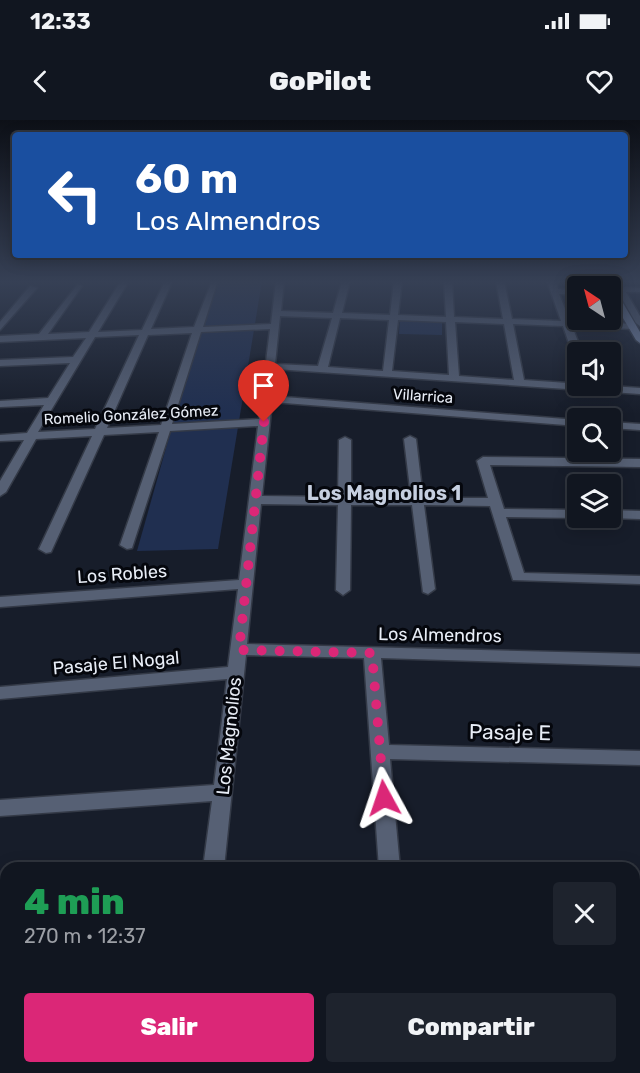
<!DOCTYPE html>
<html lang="es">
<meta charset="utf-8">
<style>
body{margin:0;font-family:Rubik,sans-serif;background:#1e232d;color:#f1f3f6;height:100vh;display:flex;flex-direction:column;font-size:22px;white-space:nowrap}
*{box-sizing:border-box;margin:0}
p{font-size:20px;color:#9c9fa5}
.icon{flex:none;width:33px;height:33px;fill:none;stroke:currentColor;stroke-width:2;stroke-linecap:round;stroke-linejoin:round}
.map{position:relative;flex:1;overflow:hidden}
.details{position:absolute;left:0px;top:742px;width:640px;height:212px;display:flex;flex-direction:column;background:#111620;border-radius:18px 18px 0 0;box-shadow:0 3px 15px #0003,0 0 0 2px #30353e}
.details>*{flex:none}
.guide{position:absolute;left:12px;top:12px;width:616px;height:126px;border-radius:6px;box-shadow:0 3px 15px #0003,0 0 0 2px #30353e;background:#1a4fa0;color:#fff;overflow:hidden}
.needle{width:39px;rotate:324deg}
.fabs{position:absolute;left:567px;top:156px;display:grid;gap:12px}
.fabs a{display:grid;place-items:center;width:54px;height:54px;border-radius:6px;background:#111620;box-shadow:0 3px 15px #0003,0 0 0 2px #30353e;font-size:30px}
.pin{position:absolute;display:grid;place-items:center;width:51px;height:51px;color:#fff;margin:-62px -26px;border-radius:50% 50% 50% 0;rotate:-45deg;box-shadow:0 0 6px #0007}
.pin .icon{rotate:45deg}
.me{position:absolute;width:66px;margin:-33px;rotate:355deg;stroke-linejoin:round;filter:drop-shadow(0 0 4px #0008)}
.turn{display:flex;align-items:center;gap:21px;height:126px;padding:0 24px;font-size:27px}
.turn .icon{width:78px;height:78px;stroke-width:2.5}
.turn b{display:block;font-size:42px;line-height:51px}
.round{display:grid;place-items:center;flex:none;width:63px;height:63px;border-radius:6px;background:#1e232d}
.headline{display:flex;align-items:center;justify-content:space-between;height:102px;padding:0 24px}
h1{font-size:36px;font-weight:800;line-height:45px;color:#1e9e55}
.button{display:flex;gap:12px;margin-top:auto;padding:12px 24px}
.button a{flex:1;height:69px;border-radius:6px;background:#db2777;color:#fff;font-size:24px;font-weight:800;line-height:69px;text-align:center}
.button a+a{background:#1e232d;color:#f1f3f6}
.status{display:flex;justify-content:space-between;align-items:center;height:42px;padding:0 30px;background:#111620;direction:ltr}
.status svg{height:16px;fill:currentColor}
header{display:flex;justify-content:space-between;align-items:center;height:78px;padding:0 24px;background:#111620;font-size:27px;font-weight:800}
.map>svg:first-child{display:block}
.green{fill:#202f50}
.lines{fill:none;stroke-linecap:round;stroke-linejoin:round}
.street-casing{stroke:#343a47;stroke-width:3}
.secondary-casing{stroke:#343a47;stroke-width:3}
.street{fill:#566074;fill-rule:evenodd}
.secondary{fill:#7686a6;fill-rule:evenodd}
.route{stroke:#db2777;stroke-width:10;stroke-dasharray:0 18}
.labels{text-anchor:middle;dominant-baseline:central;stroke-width:6;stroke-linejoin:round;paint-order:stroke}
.far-street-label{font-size:15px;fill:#e8edf6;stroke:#05070d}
.street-label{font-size:18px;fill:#e8edf6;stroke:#05070d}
.neighbourhood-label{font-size:20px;font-weight:bold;fill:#c6cfe0;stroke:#05070d}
.near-street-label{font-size:21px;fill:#e8edf6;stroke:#05070d}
</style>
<div class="status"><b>12:33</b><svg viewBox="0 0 49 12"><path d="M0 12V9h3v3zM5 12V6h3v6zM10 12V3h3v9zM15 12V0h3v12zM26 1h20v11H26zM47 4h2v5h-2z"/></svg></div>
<header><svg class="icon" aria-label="back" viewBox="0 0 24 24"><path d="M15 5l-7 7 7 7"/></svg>GoPilot<svg class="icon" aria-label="heart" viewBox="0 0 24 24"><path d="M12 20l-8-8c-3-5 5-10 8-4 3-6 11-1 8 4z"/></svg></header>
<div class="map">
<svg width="640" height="953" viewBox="0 0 640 953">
<rect width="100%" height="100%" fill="#171d2a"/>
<g class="green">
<path d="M 213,161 L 262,161 L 218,429 L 137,431 Z"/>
<path d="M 400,200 L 442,202 L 442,215 L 399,214 Z"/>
</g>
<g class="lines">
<g class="street-casing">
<g id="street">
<path d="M 165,161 L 172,162 L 151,209 L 194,207 L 212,161 L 217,163 L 203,207 L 271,204 L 276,161 L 284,161 L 281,191 L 333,193 L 342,161 L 350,161 L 342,193 L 390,195 L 394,161 L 402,161 L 398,195 L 446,197 L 444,161 L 452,161 L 454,197 L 503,199 L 496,161 L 504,161 L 512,199 L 561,201 L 547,161 L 555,161 L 558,169 L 578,170 L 578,174 L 559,174 L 570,201 L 635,204 L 636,206 L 632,209 L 572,206 L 582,232 L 578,232 L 578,238 L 573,235 L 563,206 L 513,204 L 524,260 L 640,268 L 640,274 L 275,249 L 272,276 L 578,300 L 578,306 L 272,282 L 262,376 L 338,377 L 339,320 L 345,317 L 351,320 L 351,377 L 411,377 L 404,319 L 410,316 L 416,319 L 423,378 L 488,378 L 477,341 L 483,337 L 640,339 L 640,347 L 490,345 L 504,389 L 578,390 L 578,398 L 506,397 L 524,453 L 640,456 L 640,464 L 513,460 L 490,386 L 424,385 L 435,469 L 428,474 L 423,472 L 412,385 L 351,385 L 350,470 L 343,475 L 336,470 L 338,385 L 261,384 L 247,524 L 640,534 L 640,546 L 381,538 L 389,625 L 640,631 L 640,645 L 390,639 L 400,748 L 379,748 L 364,538 L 246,535 L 224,748 L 203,748 L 212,681 L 0,696 L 0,680 L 214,665 L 227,559 L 0,579 L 0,567 L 228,547 L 238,469 L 0,487 L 0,477 L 239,460 L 258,306 L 170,311 L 132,428 L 127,429 L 120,425 L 159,312 L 104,315 L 51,432 L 46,433 L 39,429 L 92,316 L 36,319 L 6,372 L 0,376 L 0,361 L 24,320 L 0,321 L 0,315 L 27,313 L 44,285 L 0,287 L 0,281 L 48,278 L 70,243 L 0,246 L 0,240 L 73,237 L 86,218 L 0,222 L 0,216 L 39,214 L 78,164 L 82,166 L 48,214 L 89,212 L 119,164 L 123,162 L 127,164 L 98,212 L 142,210 ZM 280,196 L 332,198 L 318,246 L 275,244 ZM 340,198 L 389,200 L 383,251 L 328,247 ZM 398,200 L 446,202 L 449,255 L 392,251 ZM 455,202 L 504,204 L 514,260 L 459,256 ZM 270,209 L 259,299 L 172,304 L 201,212 ZM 192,213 L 161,305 L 107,308 L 148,215 ZM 139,215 L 95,309 L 38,312 L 95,217 Z"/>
<path d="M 612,161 L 620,161 L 623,167 L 640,168 L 640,172 L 626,172 L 640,196 L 640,206 L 636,203 Z"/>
<path d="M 30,166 L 37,168 L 0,210 L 0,202 Z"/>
<path d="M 610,302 L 640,304 L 640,310 L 610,308 Z"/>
<path d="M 610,390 L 640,391 L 640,399 L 608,398 L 610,398 Z"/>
<rect x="634" y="755" width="6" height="20"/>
<path d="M 6,871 L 6,912 L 0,915 L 0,873 Z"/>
<path d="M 640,929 L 640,953 L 625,952 L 623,948 L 634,948 L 634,930 Z"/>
<rect x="179" y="948" width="26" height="5"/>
<rect x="392" y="948" width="26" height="5"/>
</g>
</g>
<g class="secondary-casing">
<path id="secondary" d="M 607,166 L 613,166 L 640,212 L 640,223 L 636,220 L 610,176 L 610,166 Z"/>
</g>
<use href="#street" class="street"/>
<use href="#secondary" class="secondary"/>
</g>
<linearGradient id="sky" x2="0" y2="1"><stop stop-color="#0d1017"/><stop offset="0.55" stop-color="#364055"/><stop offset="1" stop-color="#364055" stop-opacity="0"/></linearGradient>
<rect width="640" height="294" fill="url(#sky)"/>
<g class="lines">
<path class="route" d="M 264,302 L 239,530 L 372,533 L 384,678"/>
</g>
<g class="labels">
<g class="far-street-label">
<text transform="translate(423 276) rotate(4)">Villarrica</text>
<text transform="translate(131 295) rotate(-3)">Romelio González Gómez</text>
</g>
<g class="street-label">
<text transform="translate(122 454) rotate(-4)">Los Robles</text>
<text transform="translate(440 515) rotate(1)">Los Almendros</text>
<text transform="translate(116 543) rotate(-5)">Pasaje El Nogal</text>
<text transform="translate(229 616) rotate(-84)">Los Magnolios</text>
</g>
<g class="neighbourhood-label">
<text x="384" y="373">Los Magnolios 1</text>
</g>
<g class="near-street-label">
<text transform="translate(510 612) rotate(1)">Pasaje E</text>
</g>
</g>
</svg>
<div class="fabs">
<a><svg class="needle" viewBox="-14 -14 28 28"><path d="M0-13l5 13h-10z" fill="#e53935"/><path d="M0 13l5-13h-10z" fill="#9c9fa5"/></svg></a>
<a><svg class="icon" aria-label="sound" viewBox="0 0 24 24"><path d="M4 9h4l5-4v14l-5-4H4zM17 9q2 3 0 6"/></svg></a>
<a><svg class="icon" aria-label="search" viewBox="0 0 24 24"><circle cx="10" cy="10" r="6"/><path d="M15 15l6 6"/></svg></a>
<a><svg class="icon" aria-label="layers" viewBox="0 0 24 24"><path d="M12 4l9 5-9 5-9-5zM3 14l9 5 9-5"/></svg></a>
</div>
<div class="pin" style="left:264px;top:302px;background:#d93025"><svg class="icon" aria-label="arrive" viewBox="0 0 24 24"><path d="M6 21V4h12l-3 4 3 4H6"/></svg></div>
<svg class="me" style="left:384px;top:678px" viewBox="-20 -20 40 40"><path d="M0-17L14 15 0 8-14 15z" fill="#db2777" stroke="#fff" stroke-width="4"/></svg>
<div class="guide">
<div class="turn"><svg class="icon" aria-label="left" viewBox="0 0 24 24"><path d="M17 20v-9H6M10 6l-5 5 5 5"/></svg><div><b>60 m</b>Los Almendros</div></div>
</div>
<section class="details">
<div class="headline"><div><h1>4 min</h1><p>270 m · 12:37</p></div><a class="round"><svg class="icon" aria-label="close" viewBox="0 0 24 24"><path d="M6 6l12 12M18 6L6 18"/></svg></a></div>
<div class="button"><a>Salir</a><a>Compartir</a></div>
</section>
</div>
